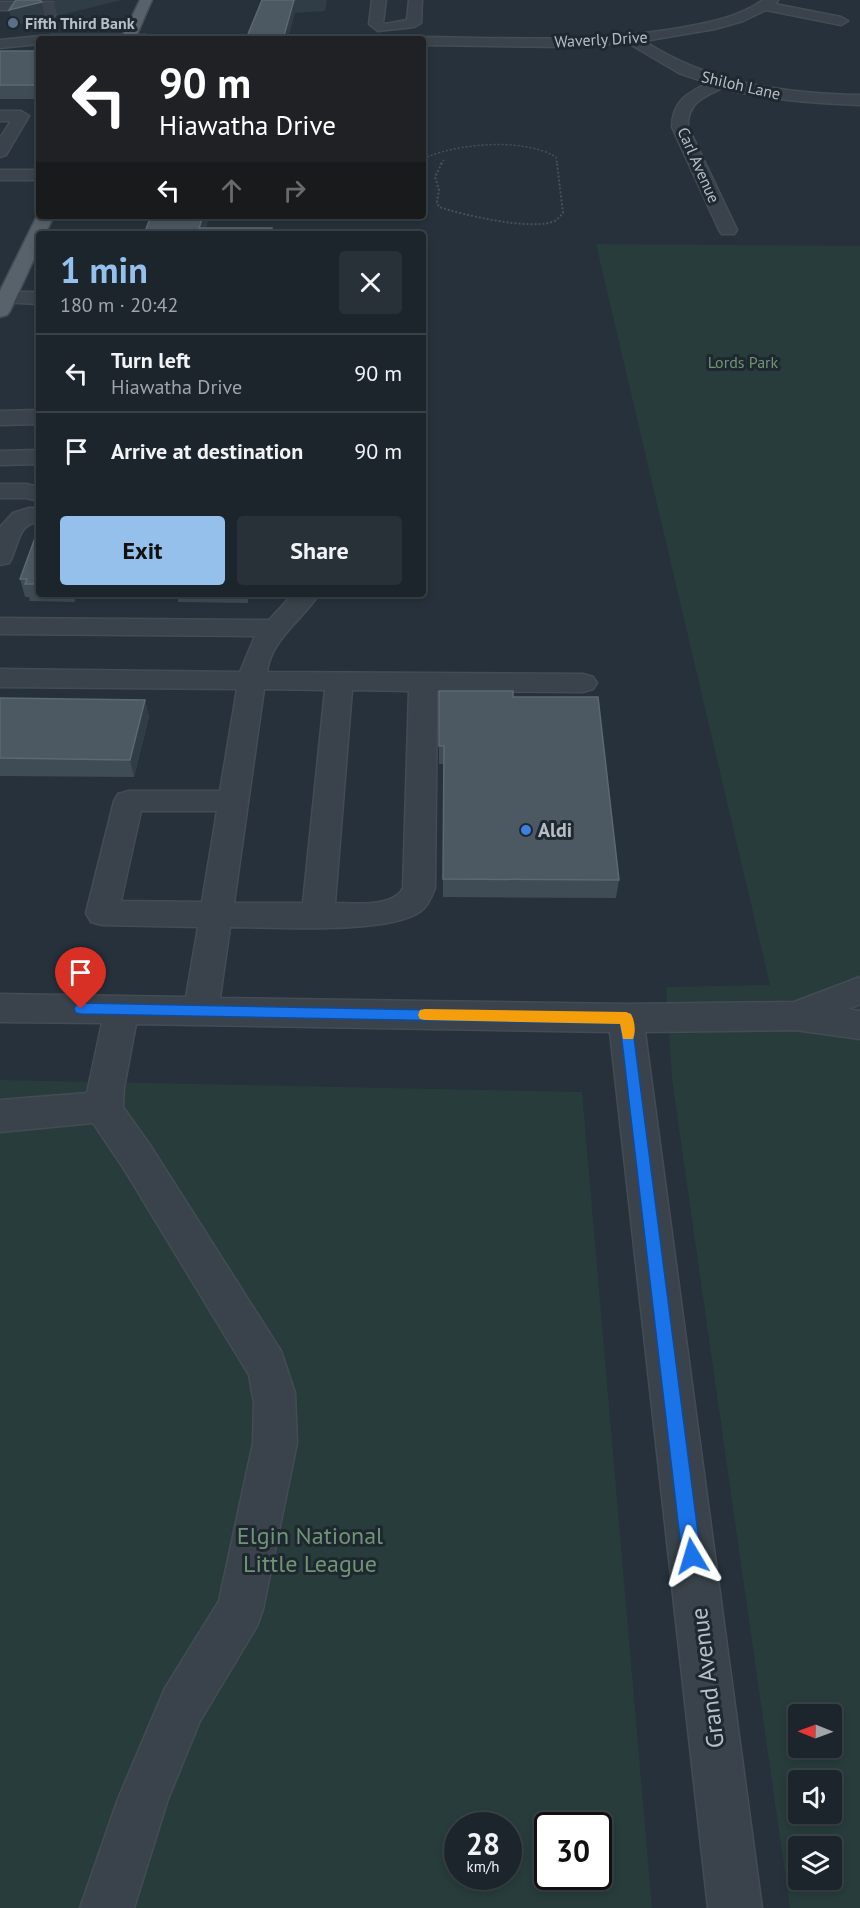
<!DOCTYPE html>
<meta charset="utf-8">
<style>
body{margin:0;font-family:"PT Sans",sans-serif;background:#293138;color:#f1f3f6;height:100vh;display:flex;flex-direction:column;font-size:22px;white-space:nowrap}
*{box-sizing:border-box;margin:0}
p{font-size:20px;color:#a0a5a9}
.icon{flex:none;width:33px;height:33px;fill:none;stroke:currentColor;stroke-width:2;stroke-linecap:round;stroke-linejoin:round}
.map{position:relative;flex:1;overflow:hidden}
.details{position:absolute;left:36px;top:231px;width:390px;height:366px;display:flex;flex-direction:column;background:#1c252c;border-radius:6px;box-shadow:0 3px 9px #0003,0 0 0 2px #3a4248}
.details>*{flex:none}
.guide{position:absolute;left:36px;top:36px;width:390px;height:183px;border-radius:6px;box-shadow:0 3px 9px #0003,0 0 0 2px #3a4248;background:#202124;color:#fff;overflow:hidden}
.needle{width:39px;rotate:271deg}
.fabs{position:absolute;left:788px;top:1704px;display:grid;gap:12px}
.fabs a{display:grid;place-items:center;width:54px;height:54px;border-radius:6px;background:#1c252c;box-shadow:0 3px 9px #0003,0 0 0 2px #3a4248;font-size:30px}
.speed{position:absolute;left:444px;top:1812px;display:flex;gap:12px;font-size:30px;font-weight:700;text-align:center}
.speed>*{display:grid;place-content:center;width:78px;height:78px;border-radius:50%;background:#1c252c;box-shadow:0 3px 9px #0003,0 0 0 2px #3a4248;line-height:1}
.speed small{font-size:15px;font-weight:400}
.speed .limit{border:3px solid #111;border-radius:9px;background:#fff;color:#111}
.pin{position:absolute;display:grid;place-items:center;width:51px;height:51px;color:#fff;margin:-62px -26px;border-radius:50% 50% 50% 0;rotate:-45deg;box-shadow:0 0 6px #0007}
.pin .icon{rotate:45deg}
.me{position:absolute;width:66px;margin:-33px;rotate:353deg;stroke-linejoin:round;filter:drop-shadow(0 0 4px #0008)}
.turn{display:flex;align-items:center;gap:21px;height:126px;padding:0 24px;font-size:27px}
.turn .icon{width:78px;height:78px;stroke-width:2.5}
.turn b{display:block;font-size:42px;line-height:51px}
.lanes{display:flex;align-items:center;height:57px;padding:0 24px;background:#0003;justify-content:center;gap:30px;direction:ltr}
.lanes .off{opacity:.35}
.round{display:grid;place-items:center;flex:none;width:63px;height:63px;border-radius:6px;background:#293138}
.headline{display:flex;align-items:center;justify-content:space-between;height:102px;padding:0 24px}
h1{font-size:36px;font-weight:600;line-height:45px;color:#95c0ec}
.primary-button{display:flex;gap:12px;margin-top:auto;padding:12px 24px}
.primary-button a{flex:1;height:69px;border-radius:6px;background:#95c0ec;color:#111;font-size:24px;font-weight:600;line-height:69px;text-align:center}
.primary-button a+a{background:#293138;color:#f1f3f6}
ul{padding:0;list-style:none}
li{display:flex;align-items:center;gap:18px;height:78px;padding:0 24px;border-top:2px solid #3a4248}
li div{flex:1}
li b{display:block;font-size:22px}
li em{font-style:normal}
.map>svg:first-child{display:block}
.green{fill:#283c3c;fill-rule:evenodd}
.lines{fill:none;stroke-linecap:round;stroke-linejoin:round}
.minor-casing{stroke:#434c54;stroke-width:3}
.major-casing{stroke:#434c54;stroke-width:3}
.path-far1{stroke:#415453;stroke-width:1.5;stroke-dasharray:2 2;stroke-linecap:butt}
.path{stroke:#415453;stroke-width:2;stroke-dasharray:2 2;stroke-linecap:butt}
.minor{fill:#3a434b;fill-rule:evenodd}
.major{fill:#58626b;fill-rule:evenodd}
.wall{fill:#3f4c56}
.shaded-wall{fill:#303c46}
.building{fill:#4c5862;stroke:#5c6872;stroke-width:1.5}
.route{fill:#1a73e8;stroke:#114b97;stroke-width:1.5}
.slow{fill:#f59e0b}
.service-dot{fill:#5c6f8a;stroke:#1f2830;stroke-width:2}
.shop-dot{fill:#3f7fe0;stroke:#1f2830;stroke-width:2}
.labels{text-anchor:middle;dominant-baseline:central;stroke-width:6;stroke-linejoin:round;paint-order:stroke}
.far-poi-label{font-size:16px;font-weight:bold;fill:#b6bec6;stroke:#1f2830;text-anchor:start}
.far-street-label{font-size:16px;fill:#b6bec6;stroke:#1f2830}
.far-park-label{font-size:16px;fill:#6f9574;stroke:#1f2830}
.poi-label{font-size:20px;font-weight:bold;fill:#b6bec6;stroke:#1f2830;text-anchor:start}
.near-park-label{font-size:24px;fill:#6f9574;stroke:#1f2830}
.near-street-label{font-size:24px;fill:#b6bec6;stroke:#1f2830}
</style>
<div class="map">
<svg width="860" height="1908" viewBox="0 0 860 1908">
<rect width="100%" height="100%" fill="#26313b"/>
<g class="green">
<path d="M 596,244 L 860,246 L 860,1908 L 790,1908 L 672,1079 L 666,987 L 770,985 ZM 798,1714 L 831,1714 L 831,1748 L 798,1748 ZM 798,1780 L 831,1780 L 831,1814 L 798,1814 ZM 798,1846 L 831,1846 L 831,1880 L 798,1880 Z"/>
<path d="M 0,1080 L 582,1092 L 652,1908 L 0,1908 ZM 458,1826 L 508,1826 L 508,1876 L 458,1876 ZM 548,1826 L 598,1826 L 598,1876 L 548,1876 Z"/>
</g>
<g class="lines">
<g class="minor-casing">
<g id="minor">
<path d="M 372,0 L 386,0 L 383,22 L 385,24 L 407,20 L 409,0 L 422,0 L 421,23 L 414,27 L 378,31 L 369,24 Z"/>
<path d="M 763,0 L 778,0 L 775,4 L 841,17 L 848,21 L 841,25 L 766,10 L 743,21 L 715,29 L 644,41 C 710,84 783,93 860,95 L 860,105 C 813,103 767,100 722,88 C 703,97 687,103 688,127 L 737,230 L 734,234 L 722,234 L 719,230 L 672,127 C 672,102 687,93 708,83 L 679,73 L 628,43 L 562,47 L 423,45 L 423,39 L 417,39 L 423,37 C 511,38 599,43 685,27 C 712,22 741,16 763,0 Z"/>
<path d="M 0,2 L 53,2 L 60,6 L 54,17 L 49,18 L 42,14 L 44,10 L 0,10 Z"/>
<path d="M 51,35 L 146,35 L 153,39 L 39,39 L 39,44 L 0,48 L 0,40 L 39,36 L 45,38 Z"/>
<path d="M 0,111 L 21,111 L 29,116 L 6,155 L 0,157 L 0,138 L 11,121 L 0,121 Z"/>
<rect x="0" y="170" width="39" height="10"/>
<path d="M 6,292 L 39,292 L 39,304 L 0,302 L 0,294 Z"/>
<path d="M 39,410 L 39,424 L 0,425 L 0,411 Z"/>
<path d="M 39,450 L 39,464 L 0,465 L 0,451 Z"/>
<path d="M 0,484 L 26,484 L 39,487 L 39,501 L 26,498 L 0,498 Z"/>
<path d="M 29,508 L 39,508 L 39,522 C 16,524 19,548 9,563 L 0,565 L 0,527 L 13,513 Z"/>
<path d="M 293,594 L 319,594 C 302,621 271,639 267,672 L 583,674 L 593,677 L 597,683 L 593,689 L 583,692 L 437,691 L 435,888 C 432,896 428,906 421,911 C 389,935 272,927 230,927 L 220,998 L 626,1004 L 794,1002 L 860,977 L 860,1004 L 848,1009 L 860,1011 L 860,1039 L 795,1030 L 645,1032 L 762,1908 L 708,1908 L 610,1032 L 136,1024 L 124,1088 L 123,1107 L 150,1145 L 281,1351 L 295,1393 L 297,1443 L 263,1609 L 257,1626 L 200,1721 L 168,1799 L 134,1908 L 80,1908 L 118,1799 L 165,1688 L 219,1601 L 253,1443 L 254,1403 L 249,1375 L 124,1169 L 93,1123 L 0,1132 L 0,1100 L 87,1093 L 102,1023 L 0,1022 L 0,994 L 186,997 L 198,927 L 102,925 L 91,922 L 86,913 L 114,801 L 118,794 L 129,791 L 220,791 L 237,689 L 0,687 L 0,669 L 240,672 L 255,636 L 0,634 L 0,618 L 269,620 ZM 264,689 L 325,690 L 303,903 L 234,903 ZM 352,690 L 409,691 L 403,888 C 393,908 354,903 335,903 ZM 141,811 L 217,811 L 202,902 L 121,901 Z"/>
</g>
</g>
<g class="major-casing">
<g id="major">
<path d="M 140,0 L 152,0 L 135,39 L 121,39 Z"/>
<path d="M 39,212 L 39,216 L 54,216 L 45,234 L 39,234 L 39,248 L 10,311 L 7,315 L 0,317 L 0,291 Z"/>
</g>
</g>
<g class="path-far1">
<path d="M 427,157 C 461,143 524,138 556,157 L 557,164"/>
<path d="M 440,164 L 444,160"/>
</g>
<path class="path" d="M 442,163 L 435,177 L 439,190 L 437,202 L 439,207 C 463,215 528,230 552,222 C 557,221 560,216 563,213 L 557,163"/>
<use href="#minor" class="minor"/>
<use href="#major" class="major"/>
</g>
<g class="wall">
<rect x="0" y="51" width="39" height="48"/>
<path d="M 39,527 L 39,594 L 282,594 L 282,599 L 248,598 L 248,603 L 178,602 L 178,598 L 76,597 L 75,602 L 30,601 L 29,597 L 25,597 L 20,579 Z"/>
<path d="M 439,691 L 513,697 L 619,880 L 616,898 L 443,897 L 443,764 L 439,764 Z"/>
<path d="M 0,698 L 145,700 L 149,717 L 134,777 L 0,776 Z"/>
</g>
<g class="shaded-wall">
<path d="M 54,0 L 122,0 L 57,16 Z"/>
<path d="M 294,0 L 327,0 L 325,11 L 295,13 L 288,39 L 283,39 Z"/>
<path d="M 42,2 L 45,18 L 13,26 L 9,10 Z"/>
<path d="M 203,216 L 210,216 L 204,234 L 199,228 Z"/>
<path d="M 73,594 L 76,594 L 76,597 L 75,602 Z"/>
<path d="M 145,700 L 149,717 L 134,777 L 130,760 Z"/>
</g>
<g class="building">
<path d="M 16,0 L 39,0 L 42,2 L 9,10 Z"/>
<path d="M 262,0 L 295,0 L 294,0 L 283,39 L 246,39 Z"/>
<rect x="0" y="51" width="39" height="34"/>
<path d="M 151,216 L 203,216 L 199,228 L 272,228 L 271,234 L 144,234 Z"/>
<path d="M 39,527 L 39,584 L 25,584 L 27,579 L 20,579 Z"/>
<path d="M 439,691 L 513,691 L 513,697 L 598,697 L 619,880 L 443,879 L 444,746 L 439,746 Z"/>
<path d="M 0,698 L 145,700 L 130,760 L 0,758 Z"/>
</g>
<path class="route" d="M 81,1003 L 631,1014 L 701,1556 L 698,1562 L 692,1565 L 685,1562 L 682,1556 L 620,1024 L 81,1014 L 76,1013 L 74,1009 L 76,1005 Z"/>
<path class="slow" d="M 425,1009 L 626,1012 L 631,1014 C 635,1021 636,1032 633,1039 L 623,1039 L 620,1024 L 425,1020 L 420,1019 L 418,1015 L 420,1010 Z"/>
<circle class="service-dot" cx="13" cy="23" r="6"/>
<circle class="shop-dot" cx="526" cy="830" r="6"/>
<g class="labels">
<g class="far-poi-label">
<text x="25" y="23">Fifth Third Bank</text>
</g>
<g class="far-street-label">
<text transform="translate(601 39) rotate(-3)">Waverly Drive</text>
<text transform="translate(741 85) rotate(13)">Shiloh Lane</text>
<text transform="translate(699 165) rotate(66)">Carl Avenue</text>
</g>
<g class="far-park-label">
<text x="743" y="362">Lords Park</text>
</g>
<g class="poi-label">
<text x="538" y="830">Aldi</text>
</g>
<g class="near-park-label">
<text x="310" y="1535">Elgin National<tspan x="310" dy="28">Little League</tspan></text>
</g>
<g class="near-street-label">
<text transform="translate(707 1678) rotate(-97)">Grand Avenue</text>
</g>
</g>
</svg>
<div class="fabs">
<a><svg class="needle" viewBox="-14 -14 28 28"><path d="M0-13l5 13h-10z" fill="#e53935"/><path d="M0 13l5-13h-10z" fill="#a0a5a9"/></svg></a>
<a><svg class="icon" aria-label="sound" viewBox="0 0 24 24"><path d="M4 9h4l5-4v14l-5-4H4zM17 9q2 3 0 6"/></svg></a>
<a><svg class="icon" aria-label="layers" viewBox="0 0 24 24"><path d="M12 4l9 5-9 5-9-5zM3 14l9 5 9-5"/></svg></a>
</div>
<div class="speed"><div>28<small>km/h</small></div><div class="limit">30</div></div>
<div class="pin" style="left:81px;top:1009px;background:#d93025"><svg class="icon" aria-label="arrive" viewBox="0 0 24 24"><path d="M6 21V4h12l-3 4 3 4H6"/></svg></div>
<svg class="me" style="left:692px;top:1556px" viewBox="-20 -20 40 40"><path d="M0-17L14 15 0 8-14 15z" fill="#1a73e8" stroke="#fff" stroke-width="4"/></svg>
<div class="guide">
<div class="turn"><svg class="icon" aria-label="left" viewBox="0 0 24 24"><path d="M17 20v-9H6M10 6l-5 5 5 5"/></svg><div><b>90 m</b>Hiawatha Drive</div></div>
<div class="lanes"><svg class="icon" aria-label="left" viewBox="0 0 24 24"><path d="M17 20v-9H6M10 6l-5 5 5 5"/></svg><svg class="icon off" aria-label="ahead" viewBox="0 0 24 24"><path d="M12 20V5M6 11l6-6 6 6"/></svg><svg class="icon off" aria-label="right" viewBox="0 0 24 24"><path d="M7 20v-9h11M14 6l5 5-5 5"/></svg></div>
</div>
<section class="details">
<div class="headline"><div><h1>1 min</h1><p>180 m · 20:42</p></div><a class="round"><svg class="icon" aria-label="close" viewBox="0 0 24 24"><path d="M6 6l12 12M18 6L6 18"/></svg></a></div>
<ul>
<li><svg class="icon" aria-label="left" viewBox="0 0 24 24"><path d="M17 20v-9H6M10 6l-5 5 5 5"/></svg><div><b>Turn left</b><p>Hiawatha Drive</p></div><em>90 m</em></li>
<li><svg class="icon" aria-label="arrive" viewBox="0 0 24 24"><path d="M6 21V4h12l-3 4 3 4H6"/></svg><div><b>Arrive at destination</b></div><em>90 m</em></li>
</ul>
<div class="primary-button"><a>Exit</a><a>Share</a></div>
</section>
</div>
